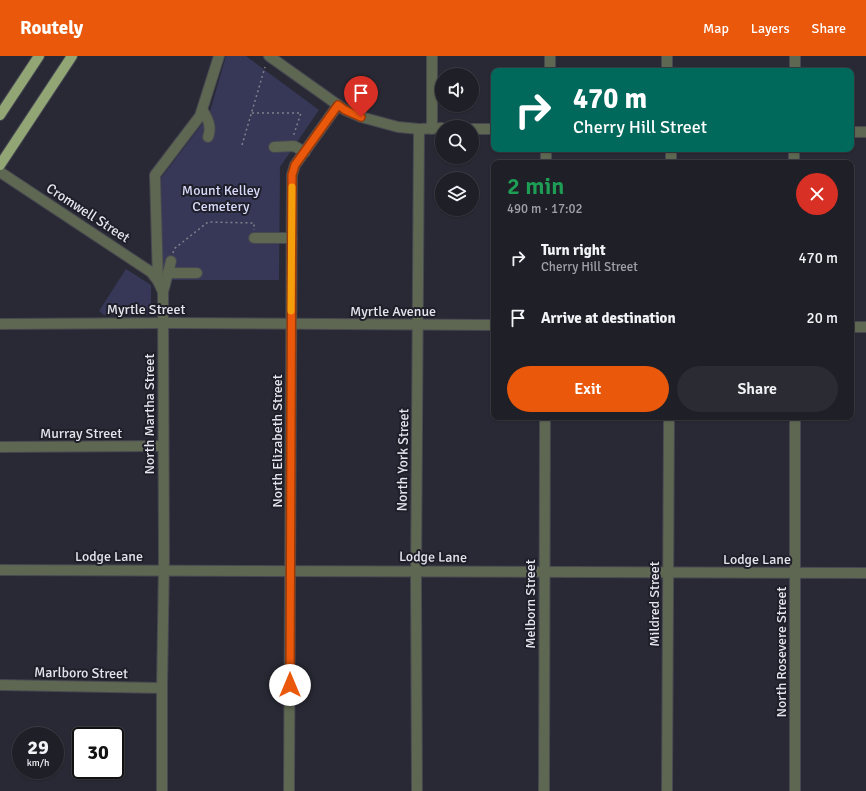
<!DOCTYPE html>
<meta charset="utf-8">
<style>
body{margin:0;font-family:Signika,sans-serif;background:#2b2c33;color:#f1f3f6;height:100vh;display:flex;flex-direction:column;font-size:15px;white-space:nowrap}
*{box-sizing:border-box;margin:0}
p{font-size:13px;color:#a1a2a7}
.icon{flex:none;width:22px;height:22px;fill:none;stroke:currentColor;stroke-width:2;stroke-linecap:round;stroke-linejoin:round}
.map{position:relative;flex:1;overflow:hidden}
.side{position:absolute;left:491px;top:104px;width:363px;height:260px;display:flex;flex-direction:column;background:#1e1f27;border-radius:8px;box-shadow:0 1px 3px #0004,0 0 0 1px #3c3d44}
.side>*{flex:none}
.guide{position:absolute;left:491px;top:12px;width:363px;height:84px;border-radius:8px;box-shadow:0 1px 3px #0004,0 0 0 1px #3c3d44;background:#00695c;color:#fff;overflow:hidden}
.controls{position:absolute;left:435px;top:12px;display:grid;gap:8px}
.controls a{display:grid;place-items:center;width:44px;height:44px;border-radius:50%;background:#1e1f27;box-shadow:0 1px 3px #0004,0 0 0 1px #3c3d44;font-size:20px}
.speed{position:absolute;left:12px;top:671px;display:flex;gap:8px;font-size:20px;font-weight:700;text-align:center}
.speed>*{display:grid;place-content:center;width:52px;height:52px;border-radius:50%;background:#1e1f27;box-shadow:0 1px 3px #0004,0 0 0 1px #3c3d44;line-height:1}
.speed small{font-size:10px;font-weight:400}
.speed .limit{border:2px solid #111;border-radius:6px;background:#fff;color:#111}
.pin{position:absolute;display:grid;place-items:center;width:34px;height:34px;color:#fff;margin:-41px -17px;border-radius:50% 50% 50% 0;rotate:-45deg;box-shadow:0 0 4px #0007}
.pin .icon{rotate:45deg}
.me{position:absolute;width:44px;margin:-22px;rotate:0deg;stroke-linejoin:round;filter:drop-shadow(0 0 3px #0008)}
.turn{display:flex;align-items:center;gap:14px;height:84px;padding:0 16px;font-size:18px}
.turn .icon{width:52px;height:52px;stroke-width:2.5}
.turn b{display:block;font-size:28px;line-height:34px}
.round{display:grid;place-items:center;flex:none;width:42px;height:42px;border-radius:21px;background:#2b2c33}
.headline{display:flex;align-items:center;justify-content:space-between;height:68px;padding:0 16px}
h1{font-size:24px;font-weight:600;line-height:30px;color:#1e9e55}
.button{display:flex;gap:8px;margin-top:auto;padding:8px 16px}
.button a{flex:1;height:46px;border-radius:24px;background:#ea580c;color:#fff;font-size:16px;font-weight:600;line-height:46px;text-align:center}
.button a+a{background:#2b2c33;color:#f1f3f6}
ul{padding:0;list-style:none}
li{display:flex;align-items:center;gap:12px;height:60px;padding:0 16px}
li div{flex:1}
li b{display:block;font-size:15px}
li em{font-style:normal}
header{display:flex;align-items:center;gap:24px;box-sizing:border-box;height:56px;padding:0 20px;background:#ea580c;color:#fff}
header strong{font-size:19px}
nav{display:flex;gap:22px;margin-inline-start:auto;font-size:14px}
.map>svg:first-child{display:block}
.green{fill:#373857}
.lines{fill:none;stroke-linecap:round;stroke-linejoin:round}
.minor-casing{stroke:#464751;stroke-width:12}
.major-casing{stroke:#464751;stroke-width:12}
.path{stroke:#7f808a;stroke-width:1.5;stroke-dasharray:2 3;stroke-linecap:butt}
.minor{stroke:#5e6751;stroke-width:10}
.major{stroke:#92a575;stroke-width:10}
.route-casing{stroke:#983908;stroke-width:10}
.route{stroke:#ea580c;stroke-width:7}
.slow{stroke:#f59e0b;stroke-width:7}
.labels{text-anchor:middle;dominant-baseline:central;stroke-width:4;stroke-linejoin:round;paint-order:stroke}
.park-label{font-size:14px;fill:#d7d9f9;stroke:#1f1f2a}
.street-label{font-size:14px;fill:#e3e4ec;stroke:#1f1f2a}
</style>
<header>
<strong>Routely</strong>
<nav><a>Map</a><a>Layers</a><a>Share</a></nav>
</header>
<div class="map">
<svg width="866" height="735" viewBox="0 0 866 735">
<rect width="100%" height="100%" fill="#282934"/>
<g class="green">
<path d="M 226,0 L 246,0 L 319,54 L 280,111 L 279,224 L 162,224 L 161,122 L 209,59 Z"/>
<path d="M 126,213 L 151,229 L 151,259 L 104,259 L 99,255 Z"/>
</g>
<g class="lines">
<g class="minor-casing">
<g id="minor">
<path d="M 269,0 L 345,54 L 361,61 L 398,71 L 419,73 L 442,72"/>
<path d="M 550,15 L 550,0"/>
<path d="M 667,15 L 667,0"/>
<path d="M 795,15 L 795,0"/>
<path d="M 203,55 C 209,64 212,72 208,81"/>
<path d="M 432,73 L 432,0"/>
<path d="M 472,73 L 494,73"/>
<path d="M 851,76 L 866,76"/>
<path d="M 274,91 L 294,90 L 305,96"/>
<path d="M 794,93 L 794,107"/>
<path d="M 546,107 L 546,93"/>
<path d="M 671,107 L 671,93"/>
<path d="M 0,116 L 151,216 L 158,225"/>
<path d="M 254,182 L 292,182"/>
<path d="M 168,217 L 171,205"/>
<path d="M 163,236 L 168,217 L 197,217"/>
<path d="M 0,268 L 172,267 L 494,269"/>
<path d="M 851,271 L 866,271"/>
<path d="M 0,391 L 163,390"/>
<path d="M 0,514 L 866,517"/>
<path d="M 0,629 L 162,632"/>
<path d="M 162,735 L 162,632 L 164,505 L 163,236 L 158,225 L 155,119 L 200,60 L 219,0"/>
<path d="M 289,735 L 292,119 L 295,109 L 338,49"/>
<path d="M 417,735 L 416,524 L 419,73"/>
<path d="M 544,735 L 545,361"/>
<path d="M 667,735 L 669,361"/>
<path d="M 795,735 L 795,361"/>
</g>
</g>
<g class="major-casing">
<g id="major">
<path d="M 0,59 L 39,0"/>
<path d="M 0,109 L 72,0"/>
</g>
</g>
<g class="path">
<path d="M 252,57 L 301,57 L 293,81"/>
<path d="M 242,89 L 265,11"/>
<path d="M 173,197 L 174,193 L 208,166 L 254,167 L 254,174"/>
</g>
<use href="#minor" class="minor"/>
<use href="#major" class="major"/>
</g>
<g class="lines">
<g class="route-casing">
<path id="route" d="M 290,629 L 292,119 L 295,109 L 338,49 L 345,54 L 361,61"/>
</g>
<use href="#route" class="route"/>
<path class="slow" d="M 291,255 L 292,131"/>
</g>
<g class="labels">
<g class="park-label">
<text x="221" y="134">Mount Kelley<tspan x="221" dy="16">Cemetery</tspan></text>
</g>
<g class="street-label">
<text transform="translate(88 157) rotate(33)">Cromwell Street</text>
<text x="146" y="253">Myrtle Street</text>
<text x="393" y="255">Myrtle Avenue</text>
<text transform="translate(149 358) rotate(-90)">North Martha Street</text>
<text x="81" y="377">Murray Street</text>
<text transform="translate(277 385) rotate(-90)">North Elizabeth Street</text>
<text transform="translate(403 404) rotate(-89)">North York Street</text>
<text x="109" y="500">Lodge Lane</text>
<text transform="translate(433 501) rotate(1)">Lodge Lane</text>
<text x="757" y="503">Lodge Lane</text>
<text transform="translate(530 548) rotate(-90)">Melborn Street</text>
<text transform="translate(654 548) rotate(-90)">Mildred Street</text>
<text transform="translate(781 596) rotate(-90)">North Rosevere Street</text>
<text transform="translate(81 617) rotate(1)">Marlboro Street</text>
</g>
</g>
</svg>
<div class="controls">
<a><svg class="icon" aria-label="sound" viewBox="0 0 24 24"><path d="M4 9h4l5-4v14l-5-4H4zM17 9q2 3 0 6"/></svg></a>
<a><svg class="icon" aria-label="search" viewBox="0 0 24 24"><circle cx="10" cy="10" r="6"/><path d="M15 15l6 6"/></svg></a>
<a><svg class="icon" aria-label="layers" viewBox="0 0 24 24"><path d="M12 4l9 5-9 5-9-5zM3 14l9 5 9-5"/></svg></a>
</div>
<div class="speed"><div>29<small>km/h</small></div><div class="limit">30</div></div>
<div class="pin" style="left:361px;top:61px;background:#d93025"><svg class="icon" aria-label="arrive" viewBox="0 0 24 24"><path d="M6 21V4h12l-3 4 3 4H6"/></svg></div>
<svg class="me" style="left:290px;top:629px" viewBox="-20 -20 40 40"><circle r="19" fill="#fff"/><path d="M0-13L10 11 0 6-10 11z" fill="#ea580c"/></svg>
<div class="guide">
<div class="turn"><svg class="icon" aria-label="right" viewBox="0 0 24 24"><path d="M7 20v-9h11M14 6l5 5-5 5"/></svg><div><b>470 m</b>Cherry Hill Street</div></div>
</div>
<section class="side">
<div class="headline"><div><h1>2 min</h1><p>490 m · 17:02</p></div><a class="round" style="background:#d93025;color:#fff"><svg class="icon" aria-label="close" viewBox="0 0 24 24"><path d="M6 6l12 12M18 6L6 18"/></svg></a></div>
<ul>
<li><svg class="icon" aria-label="right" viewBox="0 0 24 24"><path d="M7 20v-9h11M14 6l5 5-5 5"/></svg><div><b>Turn right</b><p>Cherry Hill Street</p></div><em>470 m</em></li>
<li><svg class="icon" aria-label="arrive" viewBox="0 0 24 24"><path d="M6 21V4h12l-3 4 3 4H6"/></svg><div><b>Arrive at destination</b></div><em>20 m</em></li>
</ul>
<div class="button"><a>Exit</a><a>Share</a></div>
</section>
</div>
